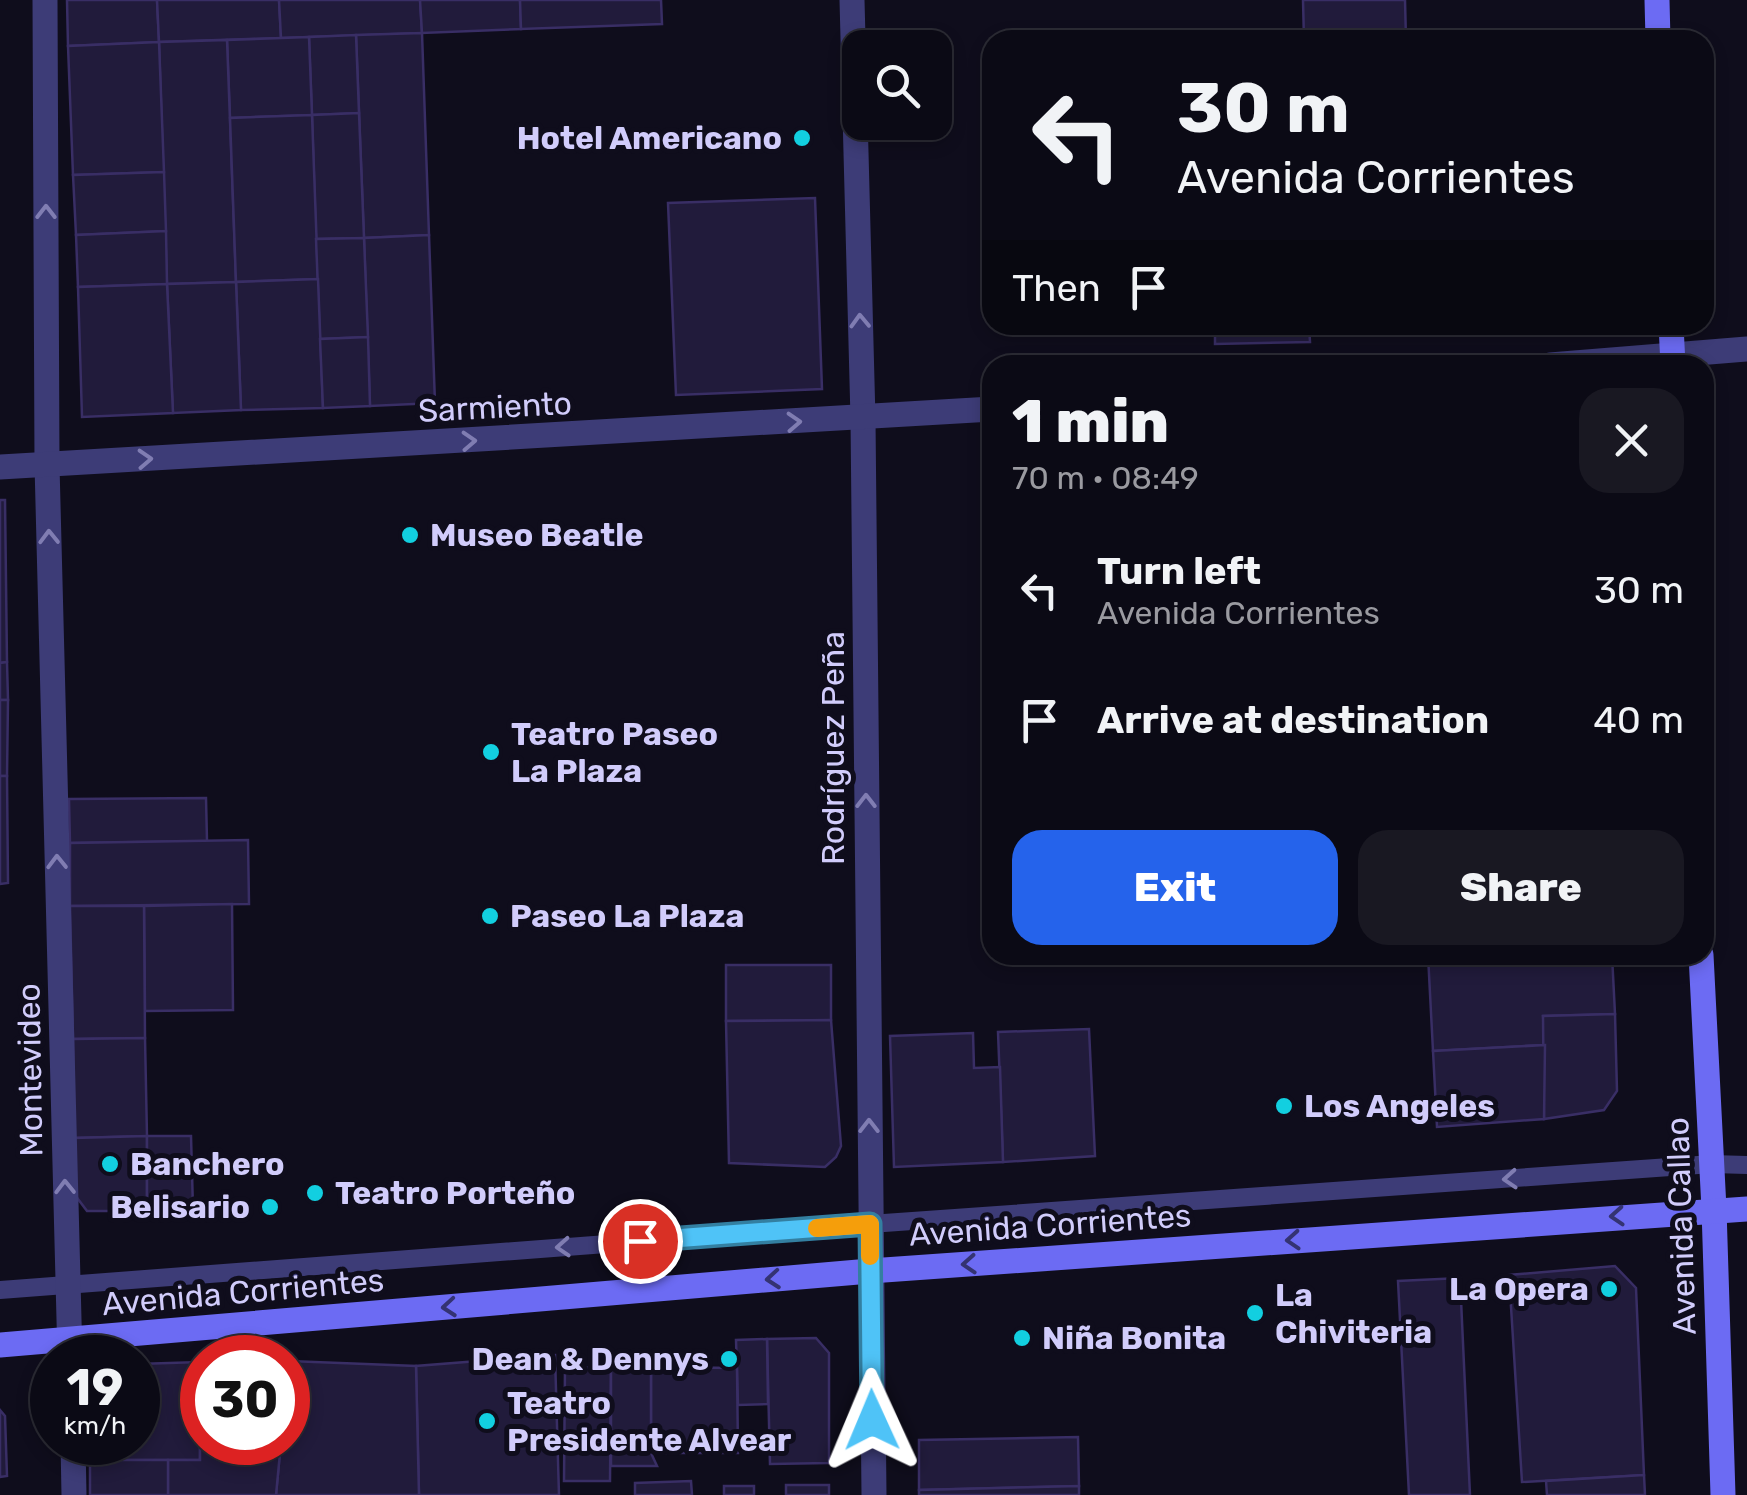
<!DOCTYPE html>
<meta charset="utf-8">
<style>
body{margin:0;font-family:Rubik,sans-serif;background:#191822;color:#f1f3f6;height:100vh;display:flex;flex-direction:column;font-size:38px;white-space:nowrap}
*{box-sizing:border-box;margin:0}
p{font-size:32px;color:#9a9aa0}
.icon{flex:none;width:55px;height:55px;fill:none;stroke:currentColor;stroke-width:2;stroke-linecap:round;stroke-linejoin:round}
.map{position:relative;flex:1;overflow:hidden}
.details{position:absolute;left:982px;top:355px;width:732px;height:610px;display:flex;flex-direction:column;background:#0b0a15;border-radius:30px;box-shadow:0 5px 15px #0003,0 0 0 2px #2b2b34}
.details>*{flex:none}
.guide{position:absolute;left:982px;top:30px;width:732px;height:305px;border-radius:30px;box-shadow:0 5px 15px #0003,0 0 0 2px #2b2b34;background:#0b0a15;color:#f1f3f6;overflow:hidden}
.tools{position:absolute;left:842px;top:30px;display:grid;gap:20px}
.tools a{display:grid;place-items:center;width:110px;height:110px;border-radius:20px;background:#0b0a15;box-shadow:0 5px 15px #0003,0 0 0 2px #2b2b34;font-size:50px}
.speed{position:absolute;left:30px;top:1335px;display:flex;gap:20px;font-size:50px;font-weight:700;text-align:center}
.speed>*{display:grid;place-content:center;width:130px;height:130px;border-radius:50%;background:#0b0a15;box-shadow:0 5px 15px #0003,0 0 0 2px #2b2b34;line-height:1}
.speed small{font-size:25px;font-weight:400}
.speed .limit{border:15px solid #d22;background:#fff;color:#111}
.pin{position:absolute;display:grid;place-items:center;width:85px;height:85px;color:#fff;margin:-42px;border:5px solid #fff;border-radius:50%;box-shadow:0 2px 10px #0007}
.me{position:absolute;width:110px;margin:-55px;rotate:359deg;stroke-linejoin:round;filter:drop-shadow(0 0 8px #0008)}
.turn{display:flex;align-items:center;gap:35px;height:210px;padding:0 30px;font-size:45px}
.turn .icon{width:130px;height:130px;stroke-width:2.5}
.turn b{display:block;font-size:70px;line-height:85px}
.then{display:flex;align-items:center;height:95px;padding:0 30px;background:#0003;gap:20px;font-size:38px}
.round{display:grid;place-items:center;flex:none;width:105px;height:105px;border-radius:30px;background:#191822}
.head{display:flex;align-items:center;justify-content:space-between;height:170px;padding:0 30px}
h1{font-size:60px;font-weight:800;line-height:75px}
.primary-button{display:flex;gap:20px;margin-top:auto;padding:20px 30px}
.primary-button a{flex:1;height:115px;border-radius:30px;background:#2563eb;color:#fff;font-size:40px;font-weight:800;line-height:115px;text-align:center}
.primary-button a+a{background:#191822;color:#f1f3f6}
ul{padding:0;list-style:none}
li{display:flex;align-items:center;gap:30px;height:130px;padding:0 30px}
li div{flex:1}
li b{display:block;font-size:38px}
li em{font-style:normal}
.map>svg:first-child{display:block}
.building{fill:#211b3b;stroke:#392e65;stroke-width:2.5}
.lines{fill:none;stroke-linecap:round;stroke-linejoin:round}
.lane{stroke:#3d3c77;stroke-width:18}
.street{stroke:#3d3c77;stroke-width:25}
.secondary{stroke:#6c6bf3;stroke-width:25}
.oneway{stroke:#807db2}
.oneway2{stroke:#343372}
.route-casing{stroke:#337fa1;stroke-width:25}
.route{stroke:#4fc3f7;stroke-width:18}
.slow{stroke:#f59e0b;stroke-width:18}
.poi-dot{fill:#12cfe0;stroke:#0f0d1c;stroke-width:4}
.labels{text-anchor:middle;dominant-baseline:central;stroke-width:10;stroke-linejoin:round;paint-order:stroke}
.poi-label{font-size:32px;font-weight:bold;fill:#d1ccfb;stroke:#0f0d1c;text-anchor:start}
.street-label{font-size:32px;fill:#d1ccfb;stroke:#0f0d1c}
</style>
<div class="map">
<svg width="1747" height="1495" viewBox="0 0 1747 1495">
<rect width="100%" height="100%" fill="#0f0d1c"/>
<g class="building">
<path d="M 67,0 L 157,0 L 159,42 L 68,46 Z"/>
<path d="M 157,0 L 279,0 L 281,38 L 159,42 Z"/>
<path d="M 279,0 L 420,0 L 422,33 L 281,38 Z"/>
<path d="M 420,0 L 520,0 L 521,29 L 422,33 Z"/>
<path d="M 520,0 L 661,0 L 662,24 L 521,29 Z"/>
<path d="M 1303,0 L 1405,0 L 1406,40 L 1304,40 Z"/>
<path d="M 422,33 L 429,235 L 364,238 L 356,35 Z"/>
<path d="M 356,35 L 359,113 L 312,115 L 309,37 Z"/>
<path d="M 309,37 L 312,115 L 230,118 L 227,40 Z"/>
<path d="M 227,40 L 236,282 L 167,284 L 159,42 Z"/>
<path d="M 159,42 L 164,172 L 73,175 L 68,46 Z"/>
<path d="M 359,113 L 364,238 L 316,239 L 312,115 Z"/>
<path d="M 312,115 L 318,279 L 236,282 L 230,118 Z"/>
<path d="M 164,172 L 166,231 L 76,235 L 73,175 Z"/>
<path d="M 815,198 L 822,389 L 676,395 L 668,203 Z"/>
<path d="M 166,231 L 167,284 L 78,287 L 76,235 Z"/>
<path d="M 429,235 L 435,403 L 370,406 L 364,238 Z"/>
<path d="M 364,238 L 368,337 L 320,339 L 316,239 Z"/>
<path d="M 318,279 L 323,408 L 241,410 L 236,282 Z"/>
<path d="M 236,282 L 241,410 L 173,413 L 167,284 Z"/>
<path d="M 167,284 L 173,413 L 82,417 L 78,287 Z"/>
<path d="M 1215,325 L 1309,325 L 1310,342 L 1215,344 Z"/>
<path d="M 368,337 L 370,406 L 323,408 L 320,339 Z"/>
<path d="M 0,500 L 5,500 L 7,662 L 0,663 Z"/>
<path d="M 7,662 L 8,700 L 0,700 L 0,663 Z"/>
<path d="M 0,700 L 8,700 L 7,776 L 0,776 Z"/>
<path d="M 0,776 L 7,776 L 8,883 L 0,884 Z"/>
<path d="M 206,798 L 207,841 L 70,843 L 69,799 Z"/>
<path d="M 248,840 L 249,904 L 70,906 L 70,843 Z"/>
<path d="M 232,904 L 233,1010 L 145,1011 L 144,906 Z"/>
<path d="M 70,906 L 144,906 L 145,1038 L 73,1039 Z"/>
<path d="M 1428,955 L 1612,955 L 1615,1014 L 1543,1016 L 1545,1045 L 1433,1051 Z"/>
<path d="M 726,965 L 831,965 L 831,1020 L 726,1021 Z"/>
<path d="M 1615,1014 L 1617,1091 L 1604,1110 L 1544,1119 L 1543,1016 Z"/>
<path d="M 831,1020 L 841,1146 L 836,1157 L 825,1167 L 729,1163 L 726,1021 Z"/>
<path d="M 1089,1029 L 1095,1156 L 1003,1162 L 998,1032 Z"/>
<path d="M 973,1033 L 974,1068 L 1000,1067 L 1003,1162 L 894,1167 L 890,1036 Z"/>
<path d="M 145,1038 L 147,1136 L 74,1138 L 73,1039 Z"/>
<path d="M 1545,1045 L 1544,1119 L 1437,1127 L 1433,1051 Z"/>
<path d="M 147,1136 L 147,1211 L 87,1211 L 72,1191 L 74,1138 Z"/>
<path d="M 147,1136 L 191,1136 L 193,1209 L 147,1211 Z"/>
<path d="M 1615,1266 L 1636,1288 L 1644,1475 L 1522,1482 L 1509,1275 Z"/>
<path d="M 1460,1278 L 1470,1495 L 1409,1495 L 1398,1281 Z"/>
<path d="M 816,1338 L 829,1353 L 829,1463 L 770,1464 L 767,1339 Z"/>
<path d="M 767,1339 L 768,1404 L 738,1405 L 736,1340 Z"/>
<path d="M 555,1355 L 559,1495 L 419,1495 L 416,1366 Z"/>
<path d="M 289,1361 L 416,1366 L 419,1495 L 276,1495 L 281,1442 L 288,1442 Z"/>
<path d="M 200,1362 L 200,1460 L 90,1460 L 90,1442 L 138,1442 L 138,1364 Z"/>
<path d="M 200,1362 L 202,1442 L 281,1442 L 276,1495 L 168,1495 L 168,1460 L 200,1460 Z"/>
<path d="M 565,1367 L 611,1368 L 610,1481 L 564,1481 Z"/>
<path d="M 651,1367 L 737,1368 L 738,1453 L 651,1453 Z"/>
<path d="M 651,1367 L 651,1453 L 657,1466 L 611,1466 L 611,1368 Z"/>
<path d="M 0,1410 L 5,1416 L 7,1476 L 0,1477 Z"/>
<path d="M 1078,1437 L 1079,1486 L 919,1490 L 919,1440 Z"/>
<rect x="90" y="1460" width="78" height="35"/>
<path d="M 1644,1475 L 1645,1495 L 1547,1495 L 1546,1481 Z"/>
<path d="M 691,1481 L 692,1495 L 635,1495 L 635,1483 Z"/>
<rect x="786" y="1485" width="43" height="10"/>
<rect x="724" y="1486" width="30" height="9"/>
<path d="M 1079,1486 L 1079,1495 L 919,1495 L 919,1490 Z"/>
</g>
<g class="lines">
<path class="lane" d="M 0,1290 L 870,1224 L 1712,1164 L 1747,1165"/>
<g class="street">
<path d="M 45,0 L 47,465 L 70,1358"/>
<path d="M 852,0 L 863,419 L 874,1495"/>
<path d="M 1550,365 L 1747,349"/>
<path d="M 0,467 L 992,409"/>
<path d="M 73,1442 L 74,1495"/>
</g>
<g class="secondary">
<path d="M 1657,0 L 1658,40"/>
<path d="M 1671,325 L 1673,365"/>
<path d="M 1701,955 L 1714,1209 L 1723,1495"/>
<path d="M 0,1345 L 870,1271 L 1747,1209"/>
</g>
</g>
<defs><path id="oneway-chevron" d="M-2-3.5L2.5 0L-2 3.5" fill="none" stroke-width="1.6" stroke-linecap="round" stroke-linejoin="round" transform="scale(2.5)"/></defs>
<g class="oneway">
<use href="#oneway-chevron" transform="translate(46 212) rotate(-90)"/>
<use href="#oneway-chevron" transform="translate(860 321) rotate(-92)"/>
<use href="#oneway-chevron" transform="translate(794 422) rotate(-3)"/>
<use href="#oneway-chevron" transform="translate(469 441) rotate(-3)"/>
<use href="#oneway-chevron" transform="translate(145 459) rotate(-3)"/>
<use href="#oneway-chevron" transform="translate(49 537) rotate(-91)"/>
<use href="#oneway-chevron" transform="translate(866 801) rotate(-90)"/>
<use href="#oneway-chevron" transform="translate(57 862) rotate(-91)"/>
<use href="#oneway-chevron" transform="translate(869 1126) rotate(-90)"/>
<use href="#oneway-chevron" transform="translate(1510 1179) rotate(176)"/>
<use href="#oneway-chevron" transform="translate(65 1187) rotate(-91)"/>
<use href="#oneway-chevron" transform="translate(563 1247) rotate(176)"/>
</g>
<g class="oneway2">
<use href="#oneway-chevron" transform="translate(1617 1216) rotate(176)"/>
<use href="#oneway-chevron" transform="translate(1293 1240) rotate(176)"/>
<use href="#oneway-chevron" transform="translate(969 1264) rotate(176)"/>
<use href="#oneway-chevron" transform="translate(773 1279) rotate(175)"/>
<use href="#oneway-chevron" transform="translate(449 1307) rotate(175)"/>
</g>
<g class="lines">
<g class="route-casing">
<path id="route" d="M 640,1241 L 870,1224 L 872,1420"/>
</g>
<use href="#route" class="route"/>
<path class="slow" d="M 817,1228 L 870,1224 L 870,1256"/>
</g>
<g class="poi-dot">
<circle cx="802" cy="138" r="10"/>
<circle cx="410" cy="535" r="10"/>
<circle cx="491" cy="752" r="10"/>
<circle cx="490" cy="916" r="10"/>
<circle cx="1284" cy="1106" r="10"/>
<circle cx="110" cy="1164" r="10"/>
<circle cx="315" cy="1193" r="10"/>
<circle cx="270" cy="1207" r="10"/>
<circle cx="1609" cy="1289" r="10"/>
<circle cx="1255" cy="1313" r="10"/>
<circle cx="1022" cy="1338" r="10"/>
<circle cx="729" cy="1359" r="10"/>
<circle cx="487" cy="1421" r="10"/>
</g>
<g class="labels">
<g class="poi-label">
<text x="782" y="138" text-anchor="end">Hotel Americano</text>
<text x="430" y="535">Museo Beatle</text>
<text x="511" y="734">Teatro Paseo<tspan x="511" dy="37">La Plaza</tspan></text>
<text x="510" y="916">Paseo La Plaza</text>
<text x="1304" y="1106">Los Angeles</text>
<text x="130" y="1164">Banchero</text>
<text x="335" y="1193">Teatro Porteño</text>
<text x="250" y="1207" text-anchor="end">Belisario</text>
<text x="1589" y="1289" text-anchor="end">La Opera</text>
<text x="1275" y="1295">La<tspan x="1275" dy="37">Chiviteria</tspan></text>
<text x="1042" y="1338">Niña Bonita</text>
<text x="709" y="1359" text-anchor="end">Dean &amp; Dennys</text>
<text x="507" y="1403">Teatro<tspan x="507" dy="37">Presidente Alvear</tspan></text>
</g>
<g class="street-label">
<text transform="translate(495 407) rotate(-3)">Sarmiento</text>
<text transform="translate(833 748) rotate(-90)">Rodríguez Peña</text>
<text transform="translate(30 1070) rotate(-91)">Montevideo</text>
<text transform="translate(1050 1225) rotate(-4)">Avenida Corrientes</text>
<text transform="translate(1681 1226) rotate(-92)">Avenida Callao</text>
<text transform="translate(243 1292) rotate(-5)">Avenida Corrientes</text>
</g>
</g>
</svg>
<div class="tools">
<a><svg class="icon" aria-label="search" viewBox="0 0 24 24"><circle cx="10" cy="10" r="6"/><path d="M15 15l6 6"/></svg></a>
</div>
<div class="speed"><div>19<small>km/h</small></div><div class="limit">30</div></div>
<div class="pin" style="left:640px;top:1241px;background:#d93025"><svg class="icon" aria-label="arrive" viewBox="0 0 24 24"><path d="M6 21V4h12l-3 4 3 4H6"/></svg></div>
<svg class="me" style="left:872px;top:1420px" viewBox="-20 -20 40 40"><path d="M0-17L14 15 0 8-14 15z" fill="#4fc3f7" stroke="#fff" stroke-width="4"/></svg>
<div class="guide">
<div class="turn"><svg class="icon" aria-label="left" viewBox="0 0 24 24"><path d="M17 20v-9H6M10 6l-5 5 5 5"/></svg><div><b>30 m</b>Avenida Corrientes</div></div>
<div class="then">Then<svg class="icon" aria-label="arrive" viewBox="0 0 24 24"><path d="M6 21V4h12l-3 4 3 4H6"/></svg></div>
</div>
<section class="details">
<div class="head"><div><h1>1 min</h1><p>70 m · 08:49</p></div><a class="round"><svg class="icon" aria-label="close" viewBox="0 0 24 24"><path d="M6 6l12 12M18 6L6 18"/></svg></a></div>
<ul>
<li><svg class="icon" aria-label="left" viewBox="0 0 24 24"><path d="M17 20v-9H6M10 6l-5 5 5 5"/></svg><div><b>Turn left</b><p>Avenida Corrientes</p></div><em>30 m</em></li>
<li><svg class="icon" aria-label="arrive" viewBox="0 0 24 24"><path d="M6 21V4h12l-3 4 3 4H6"/></svg><div><b>Arrive at destination</b></div><em>40 m</em></li>
</ul>
<div class="primary-button"><a>Exit</a><a>Share</a></div>
</section>
</div>
